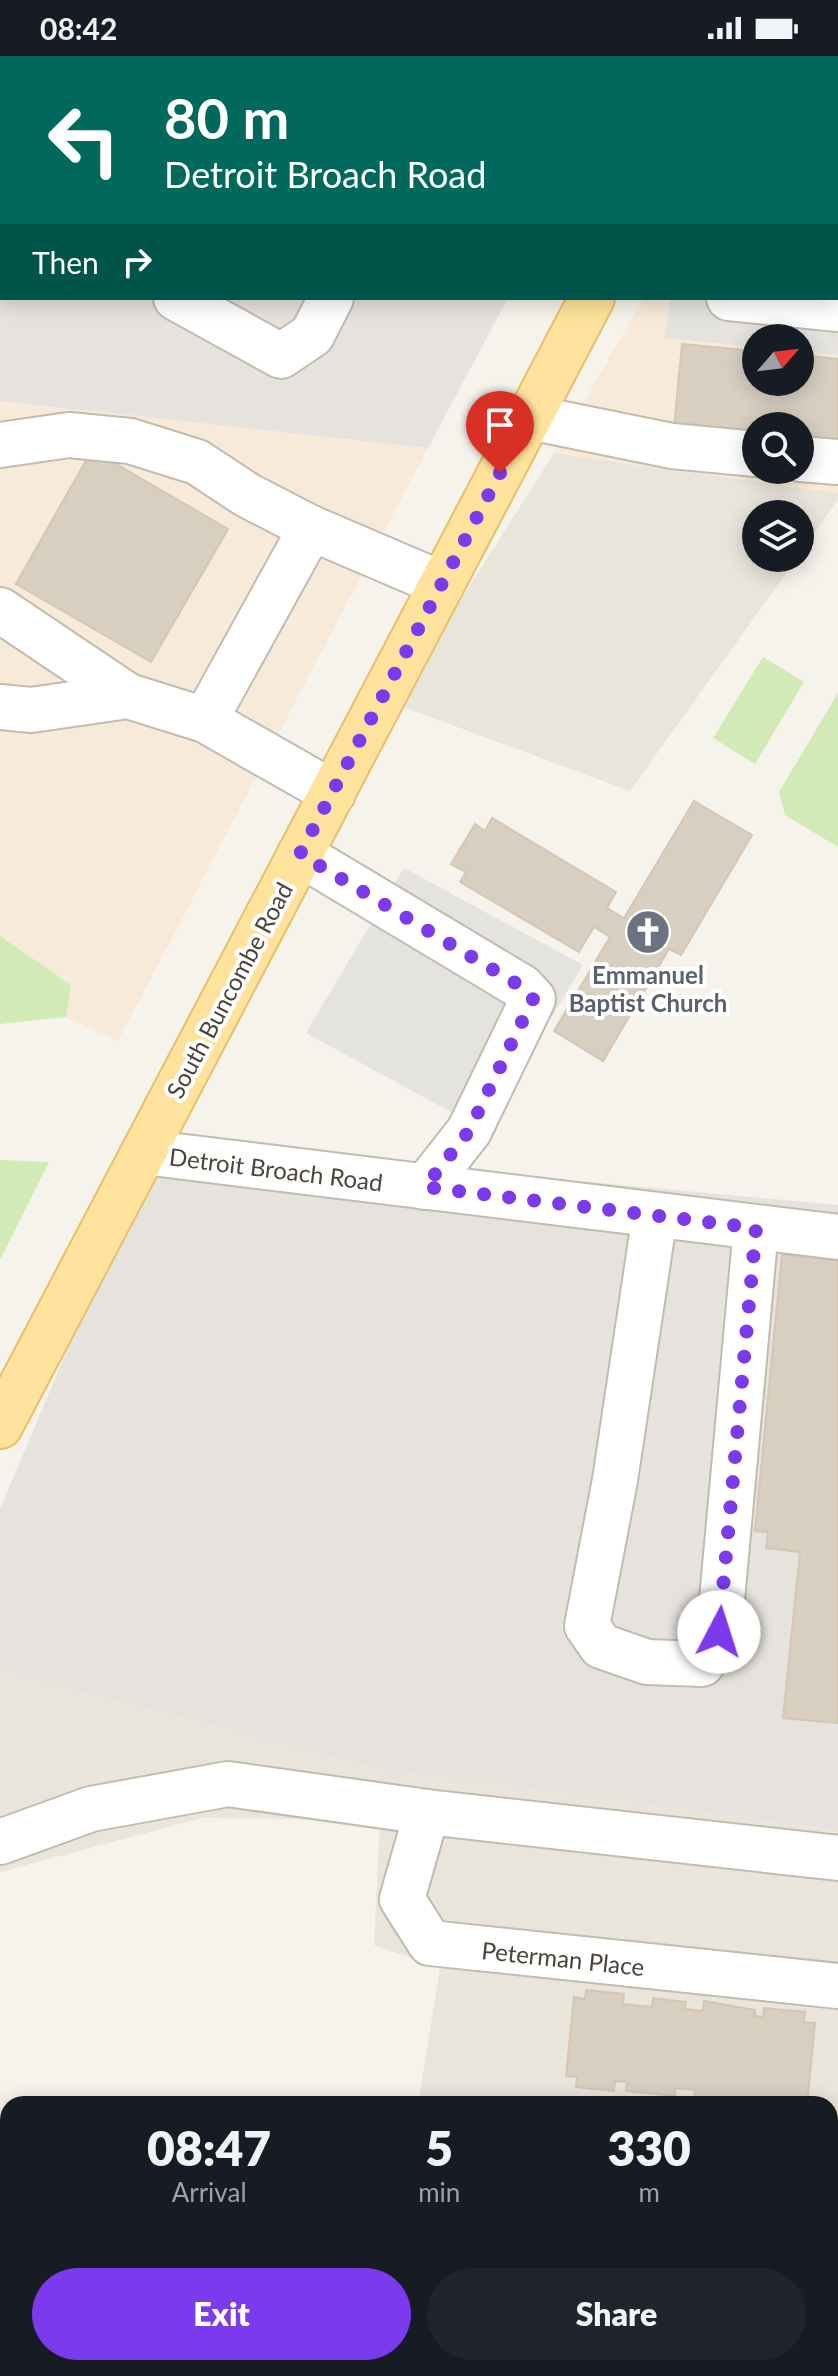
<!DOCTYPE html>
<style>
body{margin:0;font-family:Lato,sans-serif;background:#20242c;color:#f1f3f6;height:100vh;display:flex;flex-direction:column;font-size:30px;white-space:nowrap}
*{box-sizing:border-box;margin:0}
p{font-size:26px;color:#9ea1a6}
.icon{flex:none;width:44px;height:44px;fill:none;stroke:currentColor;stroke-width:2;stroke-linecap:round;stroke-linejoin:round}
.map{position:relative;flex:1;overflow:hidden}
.details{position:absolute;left:0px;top:2040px;width:838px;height:280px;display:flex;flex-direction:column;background:#171b24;border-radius:24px 24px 0 0;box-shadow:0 4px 20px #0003}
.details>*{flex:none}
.top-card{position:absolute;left:0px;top:0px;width:838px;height:244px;box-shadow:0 4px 20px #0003;background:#00695c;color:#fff;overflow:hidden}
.needle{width:52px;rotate:62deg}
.fabs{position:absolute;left:742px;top:268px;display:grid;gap:16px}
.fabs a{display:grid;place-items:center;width:72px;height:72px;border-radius:50%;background:#171b24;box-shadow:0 4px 20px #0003;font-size:40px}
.pin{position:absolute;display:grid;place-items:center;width:68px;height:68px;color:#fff;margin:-82px -34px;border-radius:50% 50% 50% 0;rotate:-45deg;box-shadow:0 0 8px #0007}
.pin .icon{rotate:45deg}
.me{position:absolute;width:88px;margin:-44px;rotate:5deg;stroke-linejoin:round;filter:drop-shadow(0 0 6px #0008)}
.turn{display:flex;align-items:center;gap:28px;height:168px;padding:0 32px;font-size:36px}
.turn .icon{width:104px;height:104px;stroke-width:2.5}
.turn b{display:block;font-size:56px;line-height:68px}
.then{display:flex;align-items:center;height:76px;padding:0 32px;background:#0003;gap:16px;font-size:30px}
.eta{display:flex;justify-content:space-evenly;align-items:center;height:136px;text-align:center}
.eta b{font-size:48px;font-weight:800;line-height:56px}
.primary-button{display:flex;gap:16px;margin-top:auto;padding:16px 32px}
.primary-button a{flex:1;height:92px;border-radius:48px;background:#7c3aed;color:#fff;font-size:32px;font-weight:800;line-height:92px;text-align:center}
.primary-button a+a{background:#20242c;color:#f1f3f6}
.status{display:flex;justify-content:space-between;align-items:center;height:56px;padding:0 40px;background:#171b24;direction:ltr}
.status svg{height:22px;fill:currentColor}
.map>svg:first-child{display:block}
.residential{fill:#eae5da}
.commercial{fill:#f7ead8;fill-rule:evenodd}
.industrial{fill:#e6e2dd}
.green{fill:#d2eab5}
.parking{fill:#e5e3e0}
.building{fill:#d8cfc1;stroke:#d3c7b4;stroke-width:2}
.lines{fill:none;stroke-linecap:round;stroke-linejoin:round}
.minor-casing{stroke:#c2bbae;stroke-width:48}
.major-casing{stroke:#e6c16a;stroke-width:48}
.minor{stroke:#fff;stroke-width:44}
.major{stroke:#ffe39c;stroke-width:44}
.route{stroke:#7c3aed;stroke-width:14;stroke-dasharray:0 25.2}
.labels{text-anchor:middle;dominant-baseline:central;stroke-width:8;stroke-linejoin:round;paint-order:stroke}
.worship-label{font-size:24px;font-weight:bold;fill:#5b616d;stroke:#fff}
.street-label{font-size:24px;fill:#4b4439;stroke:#fff}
</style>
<div class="status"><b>08:42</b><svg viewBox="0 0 49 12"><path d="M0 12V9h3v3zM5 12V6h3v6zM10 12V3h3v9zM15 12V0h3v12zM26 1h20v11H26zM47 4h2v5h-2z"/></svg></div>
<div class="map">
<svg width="838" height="2320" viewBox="0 0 838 2320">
<rect width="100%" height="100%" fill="#f6f3ec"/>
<g class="residential">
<path d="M 554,397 L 838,437 L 838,444 L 800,497 L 800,458 L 756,458 L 756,502 L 797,502 L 630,735 L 395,648 Z"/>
<path d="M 0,1615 L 380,1713 L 838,1774 L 838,2320 L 201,2320 L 202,2312 L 830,2312 L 830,2048 L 418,2048 L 440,1912 L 374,1889 L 380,1764 L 202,1762 L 0,1816 Z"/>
</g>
<g class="commercial">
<path d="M 784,0 L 838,0 L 838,437 L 554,397 L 644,242 L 836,242 L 836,2 ZM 756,282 L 800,282 L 800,326 L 756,326 ZM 756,370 L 800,370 L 800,414 L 756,414 Z"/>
<path d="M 0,345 L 428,392 L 118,985 L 66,961 L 71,929 L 0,880 Z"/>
</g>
<g class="industrial">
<path d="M 0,0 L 636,0 L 2,2 L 2,242 L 508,242 L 428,392 L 0,345 Z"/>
<path d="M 155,1086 L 838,1149 L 838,1774 L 380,1713 L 0,1615 L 0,1453 Z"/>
</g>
<g class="green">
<path d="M 763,601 L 804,626 L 755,708 L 713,682 Z"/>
<path d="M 838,637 L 838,791 L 785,759 L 779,736 Z"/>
<path d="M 0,880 L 71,929 L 66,961 L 0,968 Z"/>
<path d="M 0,1104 L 49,1106 L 0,1204 Z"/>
</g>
<g class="parking">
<path d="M 836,214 L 838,299 L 800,295 L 800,282 L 756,282 L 756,291 L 664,282 L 671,242 L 836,242 Z"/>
<path d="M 404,812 L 583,909 L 484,1074 L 306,977 Z"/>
</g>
<g class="building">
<path d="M 682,288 L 756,295 L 756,326 L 800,326 L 800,299 L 838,303 L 838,388 L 800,384 L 800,370 L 756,370 L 756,380 L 674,372 Z"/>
<path d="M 92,394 L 228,473 L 151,606 L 16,528 Z"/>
<path d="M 694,745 L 752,779 L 681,899 L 669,893 L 603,1005 L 554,975 L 610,881 L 594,871 L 579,896 L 460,826 L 466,816 L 451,808 L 475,768 L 485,775 L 492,762 L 616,836 L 607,852 L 624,862 Z"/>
<path d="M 782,1199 L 838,1204 L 838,1667 L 783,1662 L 800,1496 L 766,1492 L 768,1476 L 755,1475 Z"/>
<path d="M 586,1934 L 624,1938 L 623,1948 L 652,1951 L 653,1942 L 686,1946 L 685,1953 L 703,1955 L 704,1945 L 755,1954 L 755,1960 L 763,1961 L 764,1952 L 805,1956 L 804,1966 L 815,1967 L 807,2048 L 753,2048 L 753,2043 L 746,2042 L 745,2048 L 694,2043 L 695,2034 L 675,2032 L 675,2040 L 626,2035 L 627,2026 L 615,2025 L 614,2035 L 576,2031 L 577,2021 L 566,2020 L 574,1941 L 585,1943 Z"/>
<path d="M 462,2312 L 530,2312 L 529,2320 L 461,2320 Z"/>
<path d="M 681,2312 L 788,2312 L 787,2320 L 681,2320 Z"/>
</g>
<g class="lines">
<g class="minor-casing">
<g id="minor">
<path d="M 166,0 L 169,2"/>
<path d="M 367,0 L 371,2"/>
<path d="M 761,0 L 764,2"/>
<path d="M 55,2 L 56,0"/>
<path d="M 456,2 L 457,0"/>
<path d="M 836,33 L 838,29"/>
<path d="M 0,108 L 2,104"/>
<path d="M 836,117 L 838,119"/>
<path d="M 0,144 L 2,145"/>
<path d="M 176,242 L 281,300 L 312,279 L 331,242"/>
<path d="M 729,242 L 838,253"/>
<path d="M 529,361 L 672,390 L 756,398"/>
<path d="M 0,389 L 69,379 L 130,385 L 197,406 L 247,439 L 311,472"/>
<path d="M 800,403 L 838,406"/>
<path d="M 0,554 L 128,640"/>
<path d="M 0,651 L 31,654 L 128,640 L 205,664 L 333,737"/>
<path d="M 205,664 L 311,472 L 442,528"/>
<path d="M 300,798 L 522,931 L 533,943 L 469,1075 L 425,1131"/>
<path d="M 144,1096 L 838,1181"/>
<path d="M 655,1159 L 615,1424 L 587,1570 L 601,1590 L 647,1606 L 702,1608 L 719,1576 L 756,1172"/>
<path d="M 427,1756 L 402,1843 L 430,1887 L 838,1930"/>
<path d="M 0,1786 L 91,1753 L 228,1728 L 427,1756 L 838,1802"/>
<path d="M 0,2291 L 8,2292"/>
<path d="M 160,2312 L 183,2320"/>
<path d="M 309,2312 L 315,2320"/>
<path d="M 222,2320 L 230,2312"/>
<path d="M 606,2320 L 607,2312"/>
</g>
</g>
<g class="major-casing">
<g id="major">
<path d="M 718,2 L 719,0"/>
<path d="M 0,1370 L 592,242"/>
</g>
</g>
<use href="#minor" class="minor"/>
<use href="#major" class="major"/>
</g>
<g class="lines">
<path class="route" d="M 500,417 L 300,798 L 522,931 L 533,943 L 469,1075 L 425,1131 L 756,1172 L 719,1576"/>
</g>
<defs>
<g id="church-disc" transform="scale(2.3)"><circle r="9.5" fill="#6b7280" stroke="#fff"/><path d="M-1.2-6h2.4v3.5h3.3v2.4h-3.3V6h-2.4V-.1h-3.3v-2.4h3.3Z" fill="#fff"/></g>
</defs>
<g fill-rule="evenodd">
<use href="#church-disc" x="648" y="876"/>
</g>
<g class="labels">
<g class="worship-label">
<text x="648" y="918">Emmanuel<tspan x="648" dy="28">Baptist Church</tspan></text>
</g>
<g class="street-label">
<text transform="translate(229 934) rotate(-62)">South Buncombe Road</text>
<text transform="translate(276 1113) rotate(7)">Detroit Broach Road</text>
<text transform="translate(563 1902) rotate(6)">Peterman Place</text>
</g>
</g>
</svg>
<div class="fabs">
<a><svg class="needle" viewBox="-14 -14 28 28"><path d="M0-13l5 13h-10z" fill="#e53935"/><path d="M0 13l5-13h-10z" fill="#9ea1a6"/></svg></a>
<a><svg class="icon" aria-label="search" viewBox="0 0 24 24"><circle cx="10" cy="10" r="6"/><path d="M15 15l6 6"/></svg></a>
<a><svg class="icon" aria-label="layers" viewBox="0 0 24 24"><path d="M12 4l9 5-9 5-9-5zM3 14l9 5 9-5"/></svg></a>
</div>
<div class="pin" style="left:500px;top:417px;background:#d93025"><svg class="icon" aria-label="arrive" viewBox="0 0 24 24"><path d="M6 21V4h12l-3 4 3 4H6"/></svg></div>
<svg class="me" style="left:719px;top:1576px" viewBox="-20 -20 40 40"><circle r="19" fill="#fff"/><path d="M0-13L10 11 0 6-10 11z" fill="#7c3aed"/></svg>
<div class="top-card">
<div class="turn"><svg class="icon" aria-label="left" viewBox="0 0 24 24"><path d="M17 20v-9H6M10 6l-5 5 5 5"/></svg><div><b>80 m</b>Detroit Broach Road</div></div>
<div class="then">Then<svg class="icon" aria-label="right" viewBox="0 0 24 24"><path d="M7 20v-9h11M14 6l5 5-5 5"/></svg></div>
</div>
<section class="details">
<div class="eta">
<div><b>08:47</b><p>Arrival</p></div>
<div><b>5</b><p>min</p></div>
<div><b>330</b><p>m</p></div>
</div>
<div class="primary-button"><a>Exit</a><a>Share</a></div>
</section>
</div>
